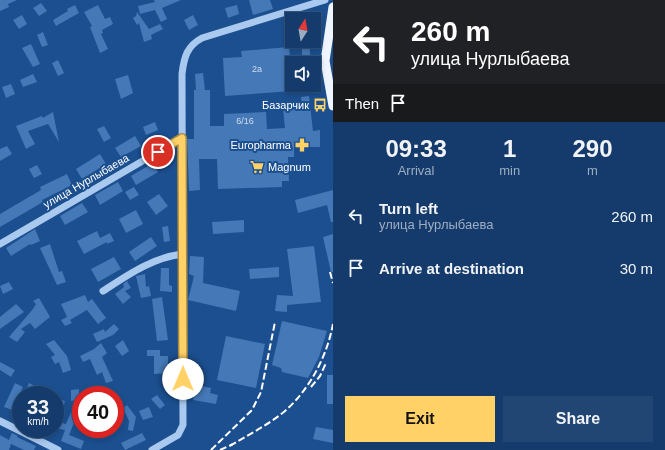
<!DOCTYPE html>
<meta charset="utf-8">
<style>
body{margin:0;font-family:Helvetica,sans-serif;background:#214673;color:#f1f3f6;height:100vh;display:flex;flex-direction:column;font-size:15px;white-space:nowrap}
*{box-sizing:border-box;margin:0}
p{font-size:13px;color:#9dadc1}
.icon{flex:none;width:22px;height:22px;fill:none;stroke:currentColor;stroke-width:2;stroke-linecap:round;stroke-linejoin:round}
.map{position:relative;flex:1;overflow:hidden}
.panel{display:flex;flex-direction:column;background:#143b6b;width:332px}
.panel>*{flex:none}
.banner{background:#202124;color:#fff;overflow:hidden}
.needle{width:26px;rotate:11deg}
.fabs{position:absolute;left:285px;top:12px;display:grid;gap:8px}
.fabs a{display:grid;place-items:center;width:36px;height:36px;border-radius:0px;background:#143b6b;box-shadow:0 2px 6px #0003,0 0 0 1px #33557e;font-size:20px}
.speed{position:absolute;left:12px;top:386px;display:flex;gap:8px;font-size:20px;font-weight:700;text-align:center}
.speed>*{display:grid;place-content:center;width:52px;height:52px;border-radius:50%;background:#143b6b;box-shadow:0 2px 6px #0003,0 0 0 1px #33557e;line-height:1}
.speed small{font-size:10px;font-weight:400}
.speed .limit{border:6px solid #d22;background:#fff;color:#111}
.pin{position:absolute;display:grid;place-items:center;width:34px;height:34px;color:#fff;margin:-17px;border:2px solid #fff;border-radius:50%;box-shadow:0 1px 4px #0007}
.me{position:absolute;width:44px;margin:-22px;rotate:0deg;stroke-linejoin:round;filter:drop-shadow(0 0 3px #0008)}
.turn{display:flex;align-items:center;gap:14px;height:84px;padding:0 12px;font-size:18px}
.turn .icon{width:52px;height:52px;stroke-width:2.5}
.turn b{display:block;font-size:28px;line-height:34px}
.then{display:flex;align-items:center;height:38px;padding:0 12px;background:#0003;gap:8px;font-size:15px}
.eta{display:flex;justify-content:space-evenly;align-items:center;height:68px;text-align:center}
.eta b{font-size:24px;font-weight:700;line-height:28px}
.button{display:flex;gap:8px;margin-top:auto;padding:8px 12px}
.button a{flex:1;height:46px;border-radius:0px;background:#ffd166;color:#111;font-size:16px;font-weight:700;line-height:46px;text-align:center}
.button a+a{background:#214673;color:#f1f3f6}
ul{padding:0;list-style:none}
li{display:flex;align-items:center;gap:12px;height:52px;padding:0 12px}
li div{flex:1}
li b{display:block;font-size:15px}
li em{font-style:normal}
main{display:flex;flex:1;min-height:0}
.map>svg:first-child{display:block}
.building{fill:#4478b7}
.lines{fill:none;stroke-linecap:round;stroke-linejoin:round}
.minor{stroke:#a9c9ee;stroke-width:7}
.major{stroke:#f0f6ff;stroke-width:9}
.rail{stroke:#fff;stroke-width:2;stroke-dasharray:7 3;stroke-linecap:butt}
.route-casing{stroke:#a68842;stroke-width:10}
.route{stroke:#ffd166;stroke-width:7}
.labels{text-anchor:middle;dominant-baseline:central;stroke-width:4;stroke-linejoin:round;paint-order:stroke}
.number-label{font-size:9px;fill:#d0dded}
.poi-label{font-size:11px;fill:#fff;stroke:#1b4f8f;text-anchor:end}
.street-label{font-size:11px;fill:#fff;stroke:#1b4f8f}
</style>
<main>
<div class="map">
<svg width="333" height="450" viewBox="0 0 333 450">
<rect width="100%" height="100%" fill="#1b4f8f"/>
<g class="building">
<path d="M 0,0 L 17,0 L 8,4 L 9,7 L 0,11 Z"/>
<path d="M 154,0 L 181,0 L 162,8 L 167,19 L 161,22 L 155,10 L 140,14 L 138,6 L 155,2 Z"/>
<path d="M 249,0 L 270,0 L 273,9 L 253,15 Z"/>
<path d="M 41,3 L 47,11 L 39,16 L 33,8 Z"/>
<path d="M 75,5 L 79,13 L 56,26 L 53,20 L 68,11 L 67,9 Z"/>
<path d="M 98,5 L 105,19 L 110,17 L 113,24 L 102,30 L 103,33 L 101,34 L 108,49 L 100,53 L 90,27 L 92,26 L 84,12 Z"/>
<path d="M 237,5 L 239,14 L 228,18 L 225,8 Z"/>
<path d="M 137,12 L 149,29 L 160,24 L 163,29 L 151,35 L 152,39 L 144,42 L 139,23 L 137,25 L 133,18 L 136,16 Z"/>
<path d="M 22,15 L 27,24 L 19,29 L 13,20 Z"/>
<path d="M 193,15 L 198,25 L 189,30 L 184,20 Z"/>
<path d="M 43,32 L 48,45 L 42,47 L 37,35 Z"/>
<path d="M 302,41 L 309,41 L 311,63 L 302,63 Z"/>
<path d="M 31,44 L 40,64 L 33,67 L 22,48 Z"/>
<path d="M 289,47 L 293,91 L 225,96 L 223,58 L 242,57 L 241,51 Z"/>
<path d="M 58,60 L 64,73 L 58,76 L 52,63 Z"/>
<path d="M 203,73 L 205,90 L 210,90 L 210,126 L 224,126 L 224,114 L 266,112 L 267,129 L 285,128 L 283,109 L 302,106 L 301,97 L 309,96 L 313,131 L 320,130 L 320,147 L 294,147 L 294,157 L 288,157 L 289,181 L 282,181 L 282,187 L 218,189 L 217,159 L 199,159 L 200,190 L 189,191 L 187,139 L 194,139 L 194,90 L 196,90 L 195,74 Z"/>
<path d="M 33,74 L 37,82 L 23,87 L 20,80 Z"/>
<path d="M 128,75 L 133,93 L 121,99 L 115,79 Z"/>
<path d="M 11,84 L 15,94 L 6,98 L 2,87 Z"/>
<path d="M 53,112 L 59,142 L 48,124 L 28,131 L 35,144 L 26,149 L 16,126 L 42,116 L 43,118 Z"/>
<path d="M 155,122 L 158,130 L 146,135 L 143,127 Z"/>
<path d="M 104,126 L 111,138 L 104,142 L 97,129 Z"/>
<path d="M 135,136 L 141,146 L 121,157 L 115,148 Z"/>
<path d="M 7,146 L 12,154 L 0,161 L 0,149 Z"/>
<path d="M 100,154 L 106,164 L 82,179 L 76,169 Z"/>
<path d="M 153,163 L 158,172 L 136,185 L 131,176 Z"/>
<path d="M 37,165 L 42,174 L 34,178 L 29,169 Z"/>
<path d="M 67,174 L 72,185 L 42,200 L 43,202 L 0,227 L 0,214 L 41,190 L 40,187 Z"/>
<path d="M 118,182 L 123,191 L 100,205 L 95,195 Z"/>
<path d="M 134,187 L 139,195 L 130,200 L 125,192 Z"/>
<path d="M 333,190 L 333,222 L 331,222 L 327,205 L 298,213 L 295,200 Z"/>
<path d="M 159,194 L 168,206 L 156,215 L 147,202 Z"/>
<path d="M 82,203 L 88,212 L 65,225 L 60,216 Z"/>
<path d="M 136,210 L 143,224 L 126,233 L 119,219 Z"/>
<path d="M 244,220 L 244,232 L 213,234 L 212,222 Z"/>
<path d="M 168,226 L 170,241 L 164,242 L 162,227 Z"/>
<path d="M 35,229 L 40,241 L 31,245 L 30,244 L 11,256 L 6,248 Z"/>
<path d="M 97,231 L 100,238 L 110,233 L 114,241 L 107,244 L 107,242 L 84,254 L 77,241 Z"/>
<path d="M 333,234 L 333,272 L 331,272 L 323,237 Z"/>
<path d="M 151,237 L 157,246 L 135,261 L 129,252 Z"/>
<path d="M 50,244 L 59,272 L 62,271 L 66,282 L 57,285 L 40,248 Z"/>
<path d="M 314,246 L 321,302 L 287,305 L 287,312 L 275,311 L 277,295 L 293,296 L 287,249 Z"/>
<path d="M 190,256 L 204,257 L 203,283 L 240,291 L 236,311 L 188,300 L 194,276 L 189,274 Z"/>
<path d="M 114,257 L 121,269 L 98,282 L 91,269 Z"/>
<path d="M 279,267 L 279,277 L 250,279 L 249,269 Z"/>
<path d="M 161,268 L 169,268 L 169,285 L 172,286 L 172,292 L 160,291 Z"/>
<path d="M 145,274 L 146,287 L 149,286 L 151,296 L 141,298 L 136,276 Z"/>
<path d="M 127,281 L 131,288 L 125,291 L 131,297 L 123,304 L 115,294 L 124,287 L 123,284 Z"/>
<path d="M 9,282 L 13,289 L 3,294 L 0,286 Z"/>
<path d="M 85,295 L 88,302 L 92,299 L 106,318 L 98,324 L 87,310 L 70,320 L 72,323 L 65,326 L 61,320 L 67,317 L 61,304 Z"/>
<path d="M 162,297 L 168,340 L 157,341 L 152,299 Z"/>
<path d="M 39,298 L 50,317 L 35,329 L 30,323 L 21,329 L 25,332 L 17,342 L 9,337 L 33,309 L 36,304 L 33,301 Z"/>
<path d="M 16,304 L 24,312 L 0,329 L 0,317 Z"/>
<path d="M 282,321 L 327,331 L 319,357 L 308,378 L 282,372 L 281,368 L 272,365 Z"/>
<path d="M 114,324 L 119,329 L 113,335 L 97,342 L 93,334 L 104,329 L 105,332 Z"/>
<path d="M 226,336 L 265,344 L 256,388 L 217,380 Z"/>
<path d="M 54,340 L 67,356 L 71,370 L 63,373 L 59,362 L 55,364 L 51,357 L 55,355 L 46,344 Z"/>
<path d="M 123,340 L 129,351 L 122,356 L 115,346 Z"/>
<path d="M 101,343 L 107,353 L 102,357 L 113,381 L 106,383 L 102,372 L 97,375 L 90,359 L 83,362 L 80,356 L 94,349 Z"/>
<path d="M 147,350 L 160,350 L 160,356 L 168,356 L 168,373 L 154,374 L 154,356 L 147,356 Z"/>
<path d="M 0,362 L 15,370 L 11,377 L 0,370 Z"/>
<rect x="327" y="375" width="6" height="29"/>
<path d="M 15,383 L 23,387 L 12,410 L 4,407 Z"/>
<path d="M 29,383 L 39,388 L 36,395 L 26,390 Z"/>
<path d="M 196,385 L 211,388 L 210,393 L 218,395 L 216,404 L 193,400 Z"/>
<path d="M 79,389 L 79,400 L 71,401 L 71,390 Z"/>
<path d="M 157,395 L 165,405 L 160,409 L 151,399 Z"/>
<path d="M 55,398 L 65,401 L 62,411 L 55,409 Z"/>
<path d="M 127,405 L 136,417 L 133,431 L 128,430 L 129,421 L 123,408 Z"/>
<path d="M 149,407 L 153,417 L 143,420 L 139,411 Z"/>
<path d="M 71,412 L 81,412 L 81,418 L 76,418 L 69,435 L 84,441 L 81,449 L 61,441 L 65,430 L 55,428 L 55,421 L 66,424 Z"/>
<path d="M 316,427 L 333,430 L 333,443 L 313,439 Z"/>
<path d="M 12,433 L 18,436 L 17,437 L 36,446 L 34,450 L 24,450 L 11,444 L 9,450 L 0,450 L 0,435 L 9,440 Z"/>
<path d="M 142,433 L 146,440 L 125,450 L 121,443 Z"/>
</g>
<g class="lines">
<g class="minor">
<path d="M 0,244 L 182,138"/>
<path d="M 103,291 C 129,274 152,258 182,254"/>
<path d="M 0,421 L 58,450"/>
<path d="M 152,450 L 178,435 L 183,425 L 182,74 C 184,57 187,46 202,38 L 325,0"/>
</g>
<path class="major" d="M 333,7 L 325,61 L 333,106"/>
<g class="rail">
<path d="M 330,272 L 333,283"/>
<path d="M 311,387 L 320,376 L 326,363"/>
<path d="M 230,446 C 248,435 268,425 285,411 C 310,389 327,356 333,324"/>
<path d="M 211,450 L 252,410 L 261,392 L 275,322"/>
<path d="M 220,450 L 233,444"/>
</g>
</g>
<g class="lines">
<g class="route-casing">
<path id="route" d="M 158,152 L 182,138 L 183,379"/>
</g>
<use href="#route" class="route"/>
</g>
<defs>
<g id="bus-bare" transform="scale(1.08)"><path d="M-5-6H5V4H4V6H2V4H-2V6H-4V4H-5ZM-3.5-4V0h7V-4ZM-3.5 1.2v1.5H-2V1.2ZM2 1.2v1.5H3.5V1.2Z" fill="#ffd166" stroke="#1b4f8f" stroke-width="2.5" paint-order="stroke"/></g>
<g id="pharmacy-bare" transform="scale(1.08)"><path d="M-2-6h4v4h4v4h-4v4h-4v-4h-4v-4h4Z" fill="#ffd166" stroke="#1b4f8f" stroke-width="2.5" paint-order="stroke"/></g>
<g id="supermarket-bare" transform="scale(1.08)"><path d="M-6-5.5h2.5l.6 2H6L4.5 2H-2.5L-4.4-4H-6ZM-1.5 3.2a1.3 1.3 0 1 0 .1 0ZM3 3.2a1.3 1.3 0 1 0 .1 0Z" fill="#ffd166" stroke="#1b4f8f" stroke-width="2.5" paint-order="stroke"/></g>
</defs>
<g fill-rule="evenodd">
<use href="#bus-bare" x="320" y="105"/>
<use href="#pharmacy-bare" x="302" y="145"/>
<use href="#supermarket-bare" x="257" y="167"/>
</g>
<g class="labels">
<g class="number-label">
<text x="257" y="69">2а</text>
<text x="245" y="121">6/16</text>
</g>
<g class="poi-label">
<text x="309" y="105">Базарчик</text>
<text x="291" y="145">Europharma</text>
<text x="268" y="167" text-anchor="start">Magnum</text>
</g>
<g class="street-label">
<text transform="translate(86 181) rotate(-30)">улица Нурлыбаева</text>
</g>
</g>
</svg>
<div class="fabs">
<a><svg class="needle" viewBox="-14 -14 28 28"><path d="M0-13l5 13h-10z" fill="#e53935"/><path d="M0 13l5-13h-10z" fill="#9dadc1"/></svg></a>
<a><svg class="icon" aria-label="sound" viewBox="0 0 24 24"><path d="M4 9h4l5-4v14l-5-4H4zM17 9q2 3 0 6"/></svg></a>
</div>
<div class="speed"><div>33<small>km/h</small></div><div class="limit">40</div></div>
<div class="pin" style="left:158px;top:152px;background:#d93025"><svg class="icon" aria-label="arrive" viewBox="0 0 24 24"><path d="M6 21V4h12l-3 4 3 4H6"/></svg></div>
<svg class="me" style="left:183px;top:379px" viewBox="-20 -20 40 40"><circle r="19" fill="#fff"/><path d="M0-13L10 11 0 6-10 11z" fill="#ffd166"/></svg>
</div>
<section class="panel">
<div class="banner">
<div class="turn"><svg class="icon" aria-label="left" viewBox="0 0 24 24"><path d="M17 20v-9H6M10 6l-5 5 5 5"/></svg><div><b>260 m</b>улица Нурлыбаева</div></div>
<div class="then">Then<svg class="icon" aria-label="arrive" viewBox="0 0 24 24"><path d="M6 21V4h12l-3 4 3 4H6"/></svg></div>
</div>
<div class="eta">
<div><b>09:33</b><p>Arrival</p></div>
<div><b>1</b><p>min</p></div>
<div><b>290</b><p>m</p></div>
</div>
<ul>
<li><svg class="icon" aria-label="left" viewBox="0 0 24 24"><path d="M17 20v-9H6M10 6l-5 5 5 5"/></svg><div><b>Turn left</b><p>улица Нурлыбаева</p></div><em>260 m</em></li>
<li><svg class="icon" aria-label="arrive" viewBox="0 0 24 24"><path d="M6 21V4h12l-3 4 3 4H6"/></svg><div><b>Arrive at destination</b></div><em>30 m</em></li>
</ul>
<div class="button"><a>Exit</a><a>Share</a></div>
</section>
</main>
